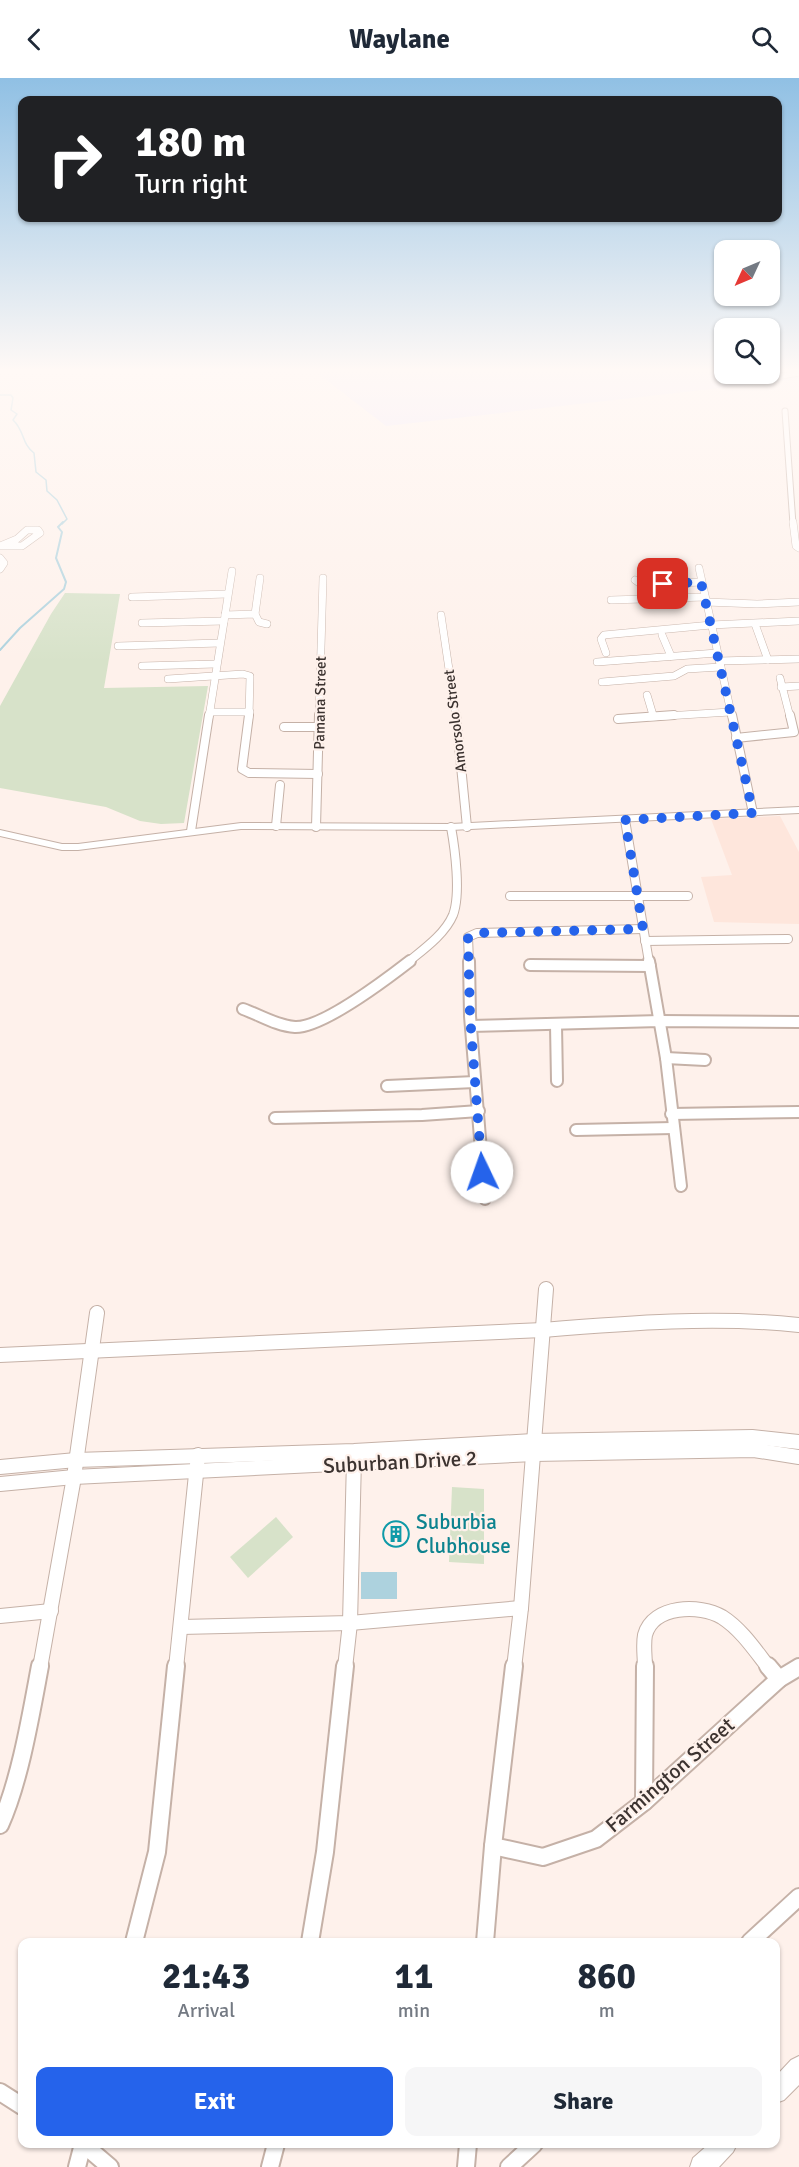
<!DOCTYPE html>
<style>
body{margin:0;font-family:Signika,sans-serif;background:#f6f6f7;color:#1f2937;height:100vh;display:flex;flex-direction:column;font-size:22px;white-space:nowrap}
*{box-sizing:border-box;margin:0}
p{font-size:20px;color:#747a83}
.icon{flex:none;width:33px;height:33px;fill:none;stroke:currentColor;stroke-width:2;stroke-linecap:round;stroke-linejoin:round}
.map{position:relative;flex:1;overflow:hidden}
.panel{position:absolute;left:18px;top:1860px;width:762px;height:210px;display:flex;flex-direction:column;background:#fff;border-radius:12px;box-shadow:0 2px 4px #0004}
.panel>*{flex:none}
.guide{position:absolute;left:18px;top:18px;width:764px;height:126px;border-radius:12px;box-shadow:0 2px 4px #0004;background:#202124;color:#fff;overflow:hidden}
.needle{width:39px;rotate:226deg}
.buttons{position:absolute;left:714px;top:162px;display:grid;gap:12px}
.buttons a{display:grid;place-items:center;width:66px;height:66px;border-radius:12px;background:#fff;box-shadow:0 2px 4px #0004;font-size:30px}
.pin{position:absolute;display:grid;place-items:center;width:51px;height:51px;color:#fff;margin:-26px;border-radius:12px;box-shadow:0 3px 9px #0006}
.me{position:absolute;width:66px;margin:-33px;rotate:357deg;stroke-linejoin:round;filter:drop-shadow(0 0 4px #0008)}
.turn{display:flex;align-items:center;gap:21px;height:126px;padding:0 18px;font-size:27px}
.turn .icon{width:78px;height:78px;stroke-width:2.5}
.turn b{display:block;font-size:42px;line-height:51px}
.eta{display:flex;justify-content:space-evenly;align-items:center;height:102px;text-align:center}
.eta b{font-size:36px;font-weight:800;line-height:42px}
.action{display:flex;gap:12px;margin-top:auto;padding:12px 18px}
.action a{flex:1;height:69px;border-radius:12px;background:#2563eb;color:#fff;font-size:24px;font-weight:800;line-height:69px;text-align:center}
.action a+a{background:#f6f6f7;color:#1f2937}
header{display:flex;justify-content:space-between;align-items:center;height:78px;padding:0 18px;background:#fff;font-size:27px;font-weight:800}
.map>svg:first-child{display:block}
.built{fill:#fee6dc}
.industrial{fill:#efe5fa}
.green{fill:#d7e2c9}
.water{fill:#add2de}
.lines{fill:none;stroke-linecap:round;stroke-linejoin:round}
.stream-far1{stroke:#add2de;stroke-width:1.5}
.stream{stroke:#add2de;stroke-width:2}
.minor-far5-casing{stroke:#c5b1a7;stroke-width:7}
.minor-far4-casing{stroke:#c5b1a7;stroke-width:8}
.minor-far3-casing{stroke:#c5b1a7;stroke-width:10}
.minor-far2-casing{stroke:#c5b1a7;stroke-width:14}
.minor-far1-casing{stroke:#c5b1a7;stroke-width:16}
.minor-casing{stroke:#c5b1a7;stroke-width:20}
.tertiary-casing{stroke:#c5b1a7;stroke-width:2}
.minor-far5{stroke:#fff;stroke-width:5}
.minor-far4{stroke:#fff;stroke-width:7}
.minor-far3{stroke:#fff;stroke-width:8}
.minor-far2{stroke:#fff;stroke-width:10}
.minor-far1{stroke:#fff;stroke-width:14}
.minor{stroke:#fff;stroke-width:16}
.tertiary{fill:#fff;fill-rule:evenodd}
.route{stroke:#2563eb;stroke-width:10;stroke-dasharray:0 18}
.labels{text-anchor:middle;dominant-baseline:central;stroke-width:4.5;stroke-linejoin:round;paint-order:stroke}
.far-street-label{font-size:15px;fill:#3c3330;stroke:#fef1eb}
.near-street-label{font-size:21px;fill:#3c3330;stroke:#fef1eb}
.near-culture-label{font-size:21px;fill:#0d838f;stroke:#fef1eb;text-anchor:start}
</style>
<header><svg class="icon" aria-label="back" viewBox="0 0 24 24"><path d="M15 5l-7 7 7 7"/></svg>Waylane<svg class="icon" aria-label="search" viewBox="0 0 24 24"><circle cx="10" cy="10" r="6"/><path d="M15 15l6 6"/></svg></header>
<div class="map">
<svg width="799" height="2089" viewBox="0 0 799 2089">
<rect width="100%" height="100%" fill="#fef1eb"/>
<path class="built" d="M 780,738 L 799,774 L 799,846 L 714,844 L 701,799 L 732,797 L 711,741 Z"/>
<path class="industrial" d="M 199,292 L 724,292 L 724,296 L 770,296 L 770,292 L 799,292 L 799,301 L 386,348 L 316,294 L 202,297 Z"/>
<g class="green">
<path d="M 65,515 L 120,516 L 104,610 L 208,608 L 184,745 L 161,746 L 140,743 L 106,729 L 0,710 L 0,628 L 51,536 Z"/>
<path d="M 452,1409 L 484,1411 L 484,1486 L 449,1484 Z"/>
<path d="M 276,1439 L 293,1459 L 248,1500 L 230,1479 Z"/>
</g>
<rect class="water" x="361" y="1494" width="36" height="27"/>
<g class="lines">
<path class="stream-far1" d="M 0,317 L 11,317 L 13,320 L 11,332 L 17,336 L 13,342 C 25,353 21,365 34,375 L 36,394 L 46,402 L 47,413 L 57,422 L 67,441 L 62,446"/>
<path class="stream" d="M 0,572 L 20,550 L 64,511 L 66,504 L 56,480 L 62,454 L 58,449 L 63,444"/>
<g class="minor-far5-casing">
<g id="minor-far5">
<path d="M 776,299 L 799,295"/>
<path d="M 785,333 L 793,446"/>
</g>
</g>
<g class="minor-far4-casing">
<g id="minor-far4">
<path d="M 793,444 L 796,468 L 799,470"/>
<path d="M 27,452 L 38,452 L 40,455 L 22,468 L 0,468 L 17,461 Z"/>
<path d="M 0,480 L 4,485 L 0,491"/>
<path d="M 699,490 L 732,639"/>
<path d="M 635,502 L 642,507 L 701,504"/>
<path d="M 132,519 L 227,516"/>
<path d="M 611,522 L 705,519"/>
<path d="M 706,524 L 757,526 L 799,524"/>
<path d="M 255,536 L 260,500"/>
<path d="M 225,537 L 255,536 L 259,544 L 267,546"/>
<path d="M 441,537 L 456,639"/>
<path d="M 142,545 L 224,543"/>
<path d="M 755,546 L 768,582"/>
<path d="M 662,557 L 671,578"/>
<path d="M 118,568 L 220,565"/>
<path d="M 606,575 L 601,561 L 604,557 L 711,547 L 799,543"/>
<path d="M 719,583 L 799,581"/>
<path d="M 597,584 L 717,575"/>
<path d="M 142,588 L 216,586"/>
<path d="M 780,600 L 790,639"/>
<path d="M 168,601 L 243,596 L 250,598 L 249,639"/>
<path d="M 602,604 L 674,598 L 687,591 L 721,589"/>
<path d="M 781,609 L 799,608"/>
<path d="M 647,617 L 653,637"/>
<path d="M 210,634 L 250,634"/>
<path d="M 209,639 L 232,493"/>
<path d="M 319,639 L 323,500"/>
<path d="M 650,639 L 730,634"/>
</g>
</g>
<g class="minor-far3-casing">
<g id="minor-far3">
<path d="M 249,637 L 242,691 L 249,695 L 318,696"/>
<path d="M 456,637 L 467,749"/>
<path d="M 732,637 L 753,735"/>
<path d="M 618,641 L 674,637"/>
<path d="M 284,649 L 320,649"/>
<path d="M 736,660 L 794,654 L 790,637"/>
<path d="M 625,742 L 649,884"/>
<path d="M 276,748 L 280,707"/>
<path d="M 316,749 L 319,637"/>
<path d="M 191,753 L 209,637"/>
<path d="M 510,818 L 688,818"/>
<path d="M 645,863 L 788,861"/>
<path d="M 408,884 C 424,871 445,856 453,837 C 461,816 455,771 451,749"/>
<path d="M 469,884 L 468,859 L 477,855 L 643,851"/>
</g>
</g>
<g class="minor-far2-casing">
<g id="minor-far2">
<path d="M 469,883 L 470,938 L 485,1121"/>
<path d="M 649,883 L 666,980 L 681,1108"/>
<path d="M 530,887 L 650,888"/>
<path d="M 243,931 C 260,937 277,948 295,949 C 323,950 388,900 410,883"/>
<path d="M 556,947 L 557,1003"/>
<path d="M 471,948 L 660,943 L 799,944"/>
<path d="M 666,980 L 705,982"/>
<path d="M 387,1008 L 475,1004"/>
<path d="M 671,1036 L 799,1034"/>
<path d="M 275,1040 L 422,1037 L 479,1033"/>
<path d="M 576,1052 L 673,1050"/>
<path d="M 458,1094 L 482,1094"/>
</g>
</g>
<g class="minor-far1-casing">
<g id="minor-far1">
<path d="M 0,1277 L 543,1252 C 628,1245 715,1238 799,1247"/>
<path d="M 0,1389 L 76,1382 L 354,1373 L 533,1363 L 752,1359 L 799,1364"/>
<path d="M 0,1406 L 74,1399 L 534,1376 L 754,1372 L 799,1379"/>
<path d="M 0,1538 L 51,1533"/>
<path d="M 181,1549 L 350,1545 L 521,1530"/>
<path d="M 40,1590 L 74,1399 L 97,1235"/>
<path d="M 176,1590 L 198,1377"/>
<path d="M 345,1590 L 350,1545 L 354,1381"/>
<path d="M 514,1590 L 521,1530 L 546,1211"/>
<path d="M 645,1590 C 645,1579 643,1567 645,1557 C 653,1527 700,1526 722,1539 C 741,1551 755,1572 769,1590"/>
</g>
</g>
<g class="minor-casing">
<g id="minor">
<path d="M 768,1588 L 779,1601"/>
<path d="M 644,1724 L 645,1588"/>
<path d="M 0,1747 C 20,1703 31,1636 40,1588"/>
<path d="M 493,1768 L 543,1779 L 596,1761 L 644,1724 L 779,1601 L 799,1589"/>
<path d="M 134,1864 L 157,1774 L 176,1588"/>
<path d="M 310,1864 L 325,1774 L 345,1588"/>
<path d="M 485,1864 L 493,1768 L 514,1588"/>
<path d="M 750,1864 L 799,1819"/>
<path d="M 0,2014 L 22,2028"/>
<path d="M 83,2066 L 110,2089"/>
<path d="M 77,2089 L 83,2066"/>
<path d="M 270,2089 L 276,2066"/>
<path d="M 466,2089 L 468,2066"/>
<path d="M 509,2089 L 534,2066"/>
</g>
</g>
<g class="tertiary-casing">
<g id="tertiary">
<path d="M 799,729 L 799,735 L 451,752 L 241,751 L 78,772 L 62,772 L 0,758 L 0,752 L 62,766 L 78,766 L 241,745 L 451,746 Z"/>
<path d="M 799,1978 L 799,2007 L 784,2022 L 776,2025 L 776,1998 L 791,1982 Z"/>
<path d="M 709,2066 L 737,2066 L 733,2074 L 719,2089 L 690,2089 L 693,2080 Z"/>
</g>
</g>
<use href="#minor-far5" class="minor-far5"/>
<use href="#minor-far4" class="minor-far4"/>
<use href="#minor-far3" class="minor-far3"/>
<use href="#minor-far2" class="minor-far2"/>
<use href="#minor-far1" class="minor-far1"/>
<use href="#minor" class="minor"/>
<use href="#tertiary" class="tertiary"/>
</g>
<linearGradient id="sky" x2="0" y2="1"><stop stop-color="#90c0e4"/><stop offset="0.5" stop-color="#fff9f6"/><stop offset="1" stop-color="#fff9f6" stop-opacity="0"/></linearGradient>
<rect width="799" height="585" fill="url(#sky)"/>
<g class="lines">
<path class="route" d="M 482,1094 L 470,938 L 468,860 L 477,855 L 643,851 L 625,742 L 753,735 L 701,504 L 663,506"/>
</g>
<defs>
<g id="building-ring" transform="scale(1.35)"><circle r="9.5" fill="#fef1eb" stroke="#0f9aa8" stroke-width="1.5"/><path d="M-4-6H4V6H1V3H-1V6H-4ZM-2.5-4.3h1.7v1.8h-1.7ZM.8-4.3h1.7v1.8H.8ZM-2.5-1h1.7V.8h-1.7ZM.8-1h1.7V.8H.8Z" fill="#0f9aa8"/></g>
</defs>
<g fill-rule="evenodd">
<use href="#building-ring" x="396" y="1456"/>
</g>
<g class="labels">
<g class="far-street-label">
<text transform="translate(320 625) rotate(-89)">Pamana Street</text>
<text transform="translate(455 643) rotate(-97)">Amorsolo Street</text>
</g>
<g class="near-street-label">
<text transform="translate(400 1384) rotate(-3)">Suburban Drive 2</text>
<text transform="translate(670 1697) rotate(-41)">Farmington Street</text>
</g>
<g class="near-culture-label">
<text x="416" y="1444">Suburbia<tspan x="416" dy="24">Clubhouse</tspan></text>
</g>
</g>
</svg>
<div class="buttons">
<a><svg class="needle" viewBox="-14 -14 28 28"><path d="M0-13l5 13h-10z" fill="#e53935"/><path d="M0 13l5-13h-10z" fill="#747a83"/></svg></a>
<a><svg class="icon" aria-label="search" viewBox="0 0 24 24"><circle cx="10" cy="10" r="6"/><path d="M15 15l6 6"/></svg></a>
</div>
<div class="pin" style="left:663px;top:506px;background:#d93025"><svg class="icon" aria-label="arrive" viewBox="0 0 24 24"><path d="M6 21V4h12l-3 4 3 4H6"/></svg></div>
<svg class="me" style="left:482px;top:1094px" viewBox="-20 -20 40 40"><circle r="19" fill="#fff"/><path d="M0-13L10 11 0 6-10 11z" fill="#2563eb"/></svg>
<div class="guide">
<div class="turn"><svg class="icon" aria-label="right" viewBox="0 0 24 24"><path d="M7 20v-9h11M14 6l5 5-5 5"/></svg><div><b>180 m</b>Turn right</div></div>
</div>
<section class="panel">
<div class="eta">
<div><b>21:43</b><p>Arrival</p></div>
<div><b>11</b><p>min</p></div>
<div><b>860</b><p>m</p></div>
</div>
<div class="action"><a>Exit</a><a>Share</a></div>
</section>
</div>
